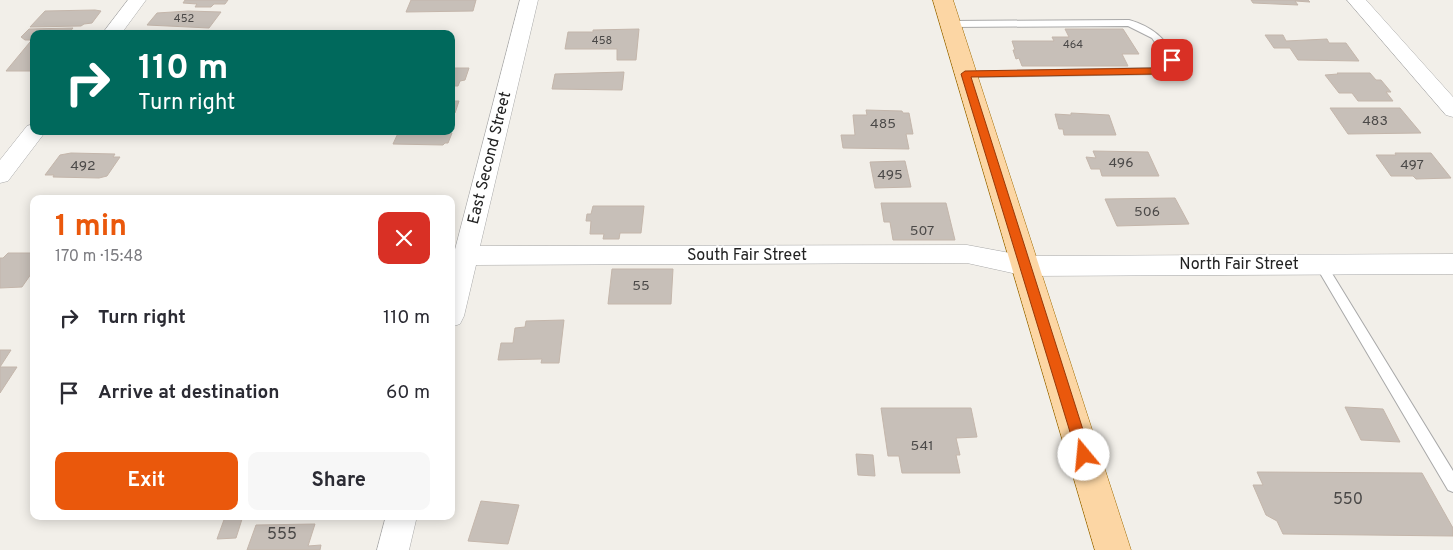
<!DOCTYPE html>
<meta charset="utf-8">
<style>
body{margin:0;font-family:Overpass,sans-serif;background:#f7f7f7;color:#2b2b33;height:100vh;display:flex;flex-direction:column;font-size:19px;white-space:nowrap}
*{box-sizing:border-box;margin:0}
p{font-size:16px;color:#7c7c81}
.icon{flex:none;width:28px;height:28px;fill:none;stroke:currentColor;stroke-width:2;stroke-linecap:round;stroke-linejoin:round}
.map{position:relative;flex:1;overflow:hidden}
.side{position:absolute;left:30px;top:195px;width:425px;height:325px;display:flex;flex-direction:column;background:#fff;border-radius:10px;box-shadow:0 2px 12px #0003}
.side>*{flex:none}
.top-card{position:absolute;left:30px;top:30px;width:425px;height:105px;border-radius:10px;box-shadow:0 2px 12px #0003;background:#00695c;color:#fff;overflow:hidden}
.pin{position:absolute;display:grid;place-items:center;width:42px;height:42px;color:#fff;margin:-21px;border-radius:10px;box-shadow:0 2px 8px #0006}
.me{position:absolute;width:55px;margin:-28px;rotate:343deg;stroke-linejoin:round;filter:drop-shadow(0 0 4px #0008)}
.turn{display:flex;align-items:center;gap:18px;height:105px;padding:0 25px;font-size:22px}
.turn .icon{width:65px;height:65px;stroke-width:2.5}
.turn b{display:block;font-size:35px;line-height:42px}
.round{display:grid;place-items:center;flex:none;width:52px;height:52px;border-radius:10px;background:#f7f7f7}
.summary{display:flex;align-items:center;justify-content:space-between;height:85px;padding:0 25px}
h1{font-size:30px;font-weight:700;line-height:38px;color:#ea580c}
.cta{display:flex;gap:10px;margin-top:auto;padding:10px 25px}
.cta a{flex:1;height:58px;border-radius:10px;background:#ea580c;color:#fff;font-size:20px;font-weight:700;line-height:58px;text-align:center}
.cta a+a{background:#f7f7f7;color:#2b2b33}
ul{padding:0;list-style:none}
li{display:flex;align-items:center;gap:15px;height:75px;padding:0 25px}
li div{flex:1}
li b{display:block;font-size:19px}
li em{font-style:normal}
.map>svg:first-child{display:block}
.building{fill:#c7bfb8;stroke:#c4b6ab}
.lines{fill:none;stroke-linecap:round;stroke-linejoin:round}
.lane-casing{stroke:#a9a9a9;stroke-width:2}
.street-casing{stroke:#a9a9a9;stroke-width:1}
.primary-casing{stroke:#a06b00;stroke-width:1}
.lane{fill:#fff;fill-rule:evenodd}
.street{fill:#fff;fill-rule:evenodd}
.primary{fill:#fcd6a4;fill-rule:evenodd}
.route{fill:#ea580c;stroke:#983908}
.labels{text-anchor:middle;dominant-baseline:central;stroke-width:4;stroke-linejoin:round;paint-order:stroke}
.far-number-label{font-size:11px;fill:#4b4948}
.number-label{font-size:14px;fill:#4b4948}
.street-label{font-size:16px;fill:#222;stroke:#fff}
.near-number-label{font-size:16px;fill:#4b4948}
</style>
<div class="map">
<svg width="1453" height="550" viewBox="0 0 1453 550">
<rect width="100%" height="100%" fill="#f2efe9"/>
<g class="building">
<path d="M 185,0 L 228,0 L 225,4 L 214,4 L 211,7 L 195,7 L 197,4 L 183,3 Z"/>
<path d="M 411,0 L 476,0 L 473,11 L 406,12 Z"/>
<path d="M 1251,0 L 1308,0 L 1310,2 L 1295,1 L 1298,5 L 1253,3 Z"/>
<path d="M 95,10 L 101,11 L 92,23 L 84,24 L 81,26 L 30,27 L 45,11 Z"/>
<path d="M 188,11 L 221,12 L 209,28 L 147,25 L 157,13 Z"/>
<path d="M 73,28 L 68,34 L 34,34 L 34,40 L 25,40 L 21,37 L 29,29 Z"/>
<path d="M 639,29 L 636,60 L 617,60 L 617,49 L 565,49 L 568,32 L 593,32 L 593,30 Z"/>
<path d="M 1065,29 L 1123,29 L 1139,54 L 1122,54 L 1128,66 L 1022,66 L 1019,58 L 1016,59 L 1013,50 L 1015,50 L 1012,41 L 1054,41 L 1052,37 L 1069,37 Z"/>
<path d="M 1265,35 L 1283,35 L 1286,41 L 1327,39 L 1329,43 L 1346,43 L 1359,61 L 1298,60 L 1290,48 L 1274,48 Z"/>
<path d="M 30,42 L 34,42 L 34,71 L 6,71 Z"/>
<path d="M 451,68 L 469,68 L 465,80 L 460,81 L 458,86 L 451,86 Z"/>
<path d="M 624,72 L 622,90 L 552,89 L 555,74 Z"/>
<path d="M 1337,73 L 1370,73 L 1376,80 L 1381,80 L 1391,92 L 1386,92 L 1393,101 L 1358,101 L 1352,93 L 1339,93 L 1325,75 L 1338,74 Z"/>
<path d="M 451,101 L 459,101 L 455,113 L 451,114 Z"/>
<path d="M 1330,108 L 1400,108 L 1421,133 L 1348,134 Z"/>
<path d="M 866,110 L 902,111 L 903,113 L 909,113 L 913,134 L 906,134 L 909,149 L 843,148 L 841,135 L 855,135 L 853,115 L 867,115 Z"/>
<path d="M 1071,113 L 1109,115 L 1116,135 L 1064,135 L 1063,129 L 1059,129 L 1055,114 L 1071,115 Z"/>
<path d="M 399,131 L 449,131 L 448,133 L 452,133 L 448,143 L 445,143 L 443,145 L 393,144 Z"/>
<path d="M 1093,151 L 1148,152 L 1159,176 L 1102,176 L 1100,169 L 1091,169 L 1086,157 L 1096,158 Z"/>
<path d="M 71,153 L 115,154 L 113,157 L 120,157 L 107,176 L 99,178 L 53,177 L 54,175 L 45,175 L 60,155 Z"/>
<path d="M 1395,153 L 1431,153 L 1451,178 L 1416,179 L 1413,176 L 1391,176 L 1376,155 L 1396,155 Z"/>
<path d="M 905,161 L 911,187 L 875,188 L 870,162 Z"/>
<path d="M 1175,198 L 1189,224 L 1117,226 L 1105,199 Z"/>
<path d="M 881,203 L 946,203 L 955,240 L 893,240 L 890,222 L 884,222 Z"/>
<path d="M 593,206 L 644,206 L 641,233 L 620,233 L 619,239 L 603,239 L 604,234 L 590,234 L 591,221 L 586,221 L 587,214 L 591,214 Z"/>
<path d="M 8,253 L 34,253 L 34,274 L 31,274 L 22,287 L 0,288 L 0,258 L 3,258 Z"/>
<path d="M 612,269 L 673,269 L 671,304 L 608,304 Z"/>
<path d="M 564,320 L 559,363 L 541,363 L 542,359 L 498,360 L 501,343 L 513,343 L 515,328 L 525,327 L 526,321 Z"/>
<path d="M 0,350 L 11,350 L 0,367 Z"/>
<path d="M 0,367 L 17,367 L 0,393 Z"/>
<path d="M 1345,407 L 1383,409 L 1400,442 L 1361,440 Z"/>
<path d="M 881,408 L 971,408 L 977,437 L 956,438 L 960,455 L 956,455 L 960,473 L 902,473 L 899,456 L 888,456 Z"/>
<path d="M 856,454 L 873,455 L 875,476 L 858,475 Z"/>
<path d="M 1257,472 L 1422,473 L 1453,528 L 1453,536 L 1283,534 L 1277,521 L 1266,515 L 1253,485 L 1263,485 Z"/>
<path d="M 481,501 L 519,505 L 508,544 L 468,541 Z"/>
<path d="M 243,516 L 236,538 L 217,539 L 225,517 Z"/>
<path d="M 315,524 L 308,546 L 321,545 L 320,550 L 247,550 L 256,525 Z"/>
</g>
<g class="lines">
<g class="lane-casing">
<g id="lane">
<path d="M 1129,20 C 1153,27 1165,38 1177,60 L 1172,68 L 1158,74 L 965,77 L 961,76 L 961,72 L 1156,68 L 1164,64 L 1167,60 L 1152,38 L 1128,26 L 950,27 L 945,24 L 950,21 Z"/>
<path d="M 1321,260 L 1325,262 L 1453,471 L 1453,492 L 1448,490 L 1317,268 L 1315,265 L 1317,262 Z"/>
</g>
</g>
<g class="street-casing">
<g id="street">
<path d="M 128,0 L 146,0 L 121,34 L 102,34 Z"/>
<path d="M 520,0 L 538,0 L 480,246 L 967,245 L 1026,256 L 1453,254 L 1453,274 L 1026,276 L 967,263 L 476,265 L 464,316 L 460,324 L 451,327 L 451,265 Z"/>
<path d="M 1347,0 L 1366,0 L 1453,97 L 1453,117 L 1446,115 Z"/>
<path d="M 34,124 L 34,131 L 46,131 L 8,181 L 0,183 L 0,160 L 27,126 Z"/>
<path d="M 386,516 L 417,516 L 409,550 L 377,550 Z"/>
</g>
</g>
<g class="primary-casing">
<path id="primary" d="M 933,0 L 953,0 L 1131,550 L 1095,550 Z"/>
</g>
<use href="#lane" class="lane"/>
<use href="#street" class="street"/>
<use href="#primary" class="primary"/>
</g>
<path class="route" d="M 1172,57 L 1176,60 L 1171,68 L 1158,74 L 971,77 L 1091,455 L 1089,460 L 1084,462 L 1079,460 L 1077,455 L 961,74 L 965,71 L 1156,68 L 1164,65 L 1168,58 Z"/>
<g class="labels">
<g class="far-number-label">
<text x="184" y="19">452</text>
<text x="602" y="41">458</text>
<text x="1073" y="45">464</text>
</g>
<g class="number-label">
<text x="1375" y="121">483</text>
<text x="883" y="124">485</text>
<text x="1121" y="163">496</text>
<text x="1412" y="165">497</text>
<text x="83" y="166">492</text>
<text x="890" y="175">495</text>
<text x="1147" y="212">506</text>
<text x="922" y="231">507</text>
<text x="641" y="286">55</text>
<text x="922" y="446">541</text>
</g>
<g class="street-label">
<text transform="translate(490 158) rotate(-76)">East Second Street</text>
<text x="747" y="256">South Fair Street</text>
<text x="1239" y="265">North Fair Street</text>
</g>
<g class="near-number-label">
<text x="1348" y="500">550</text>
<text x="282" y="535">555</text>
</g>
</g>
</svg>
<div class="pin" style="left:1172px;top:60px;background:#d93025"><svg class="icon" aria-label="arrive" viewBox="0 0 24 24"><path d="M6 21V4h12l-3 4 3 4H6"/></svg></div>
<svg class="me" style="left:1084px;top:455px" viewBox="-20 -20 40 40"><circle r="19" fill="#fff"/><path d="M0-13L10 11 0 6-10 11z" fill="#ea580c"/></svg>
<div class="top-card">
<div class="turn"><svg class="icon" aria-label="right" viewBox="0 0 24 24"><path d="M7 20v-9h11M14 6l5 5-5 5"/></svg><div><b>110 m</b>Turn right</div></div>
</div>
<section class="side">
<div class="summary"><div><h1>1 min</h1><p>170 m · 15:48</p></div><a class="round" style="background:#d93025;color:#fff"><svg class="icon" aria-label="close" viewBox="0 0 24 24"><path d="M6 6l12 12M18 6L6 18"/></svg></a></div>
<ul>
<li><svg class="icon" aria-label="right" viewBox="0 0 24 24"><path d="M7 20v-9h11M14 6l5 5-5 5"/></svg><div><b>Turn right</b></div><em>110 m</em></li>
<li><svg class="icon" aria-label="arrive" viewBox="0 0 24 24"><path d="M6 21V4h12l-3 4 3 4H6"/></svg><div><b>Arrive at destination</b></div><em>60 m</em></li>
</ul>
<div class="cta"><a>Exit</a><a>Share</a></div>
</section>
</div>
